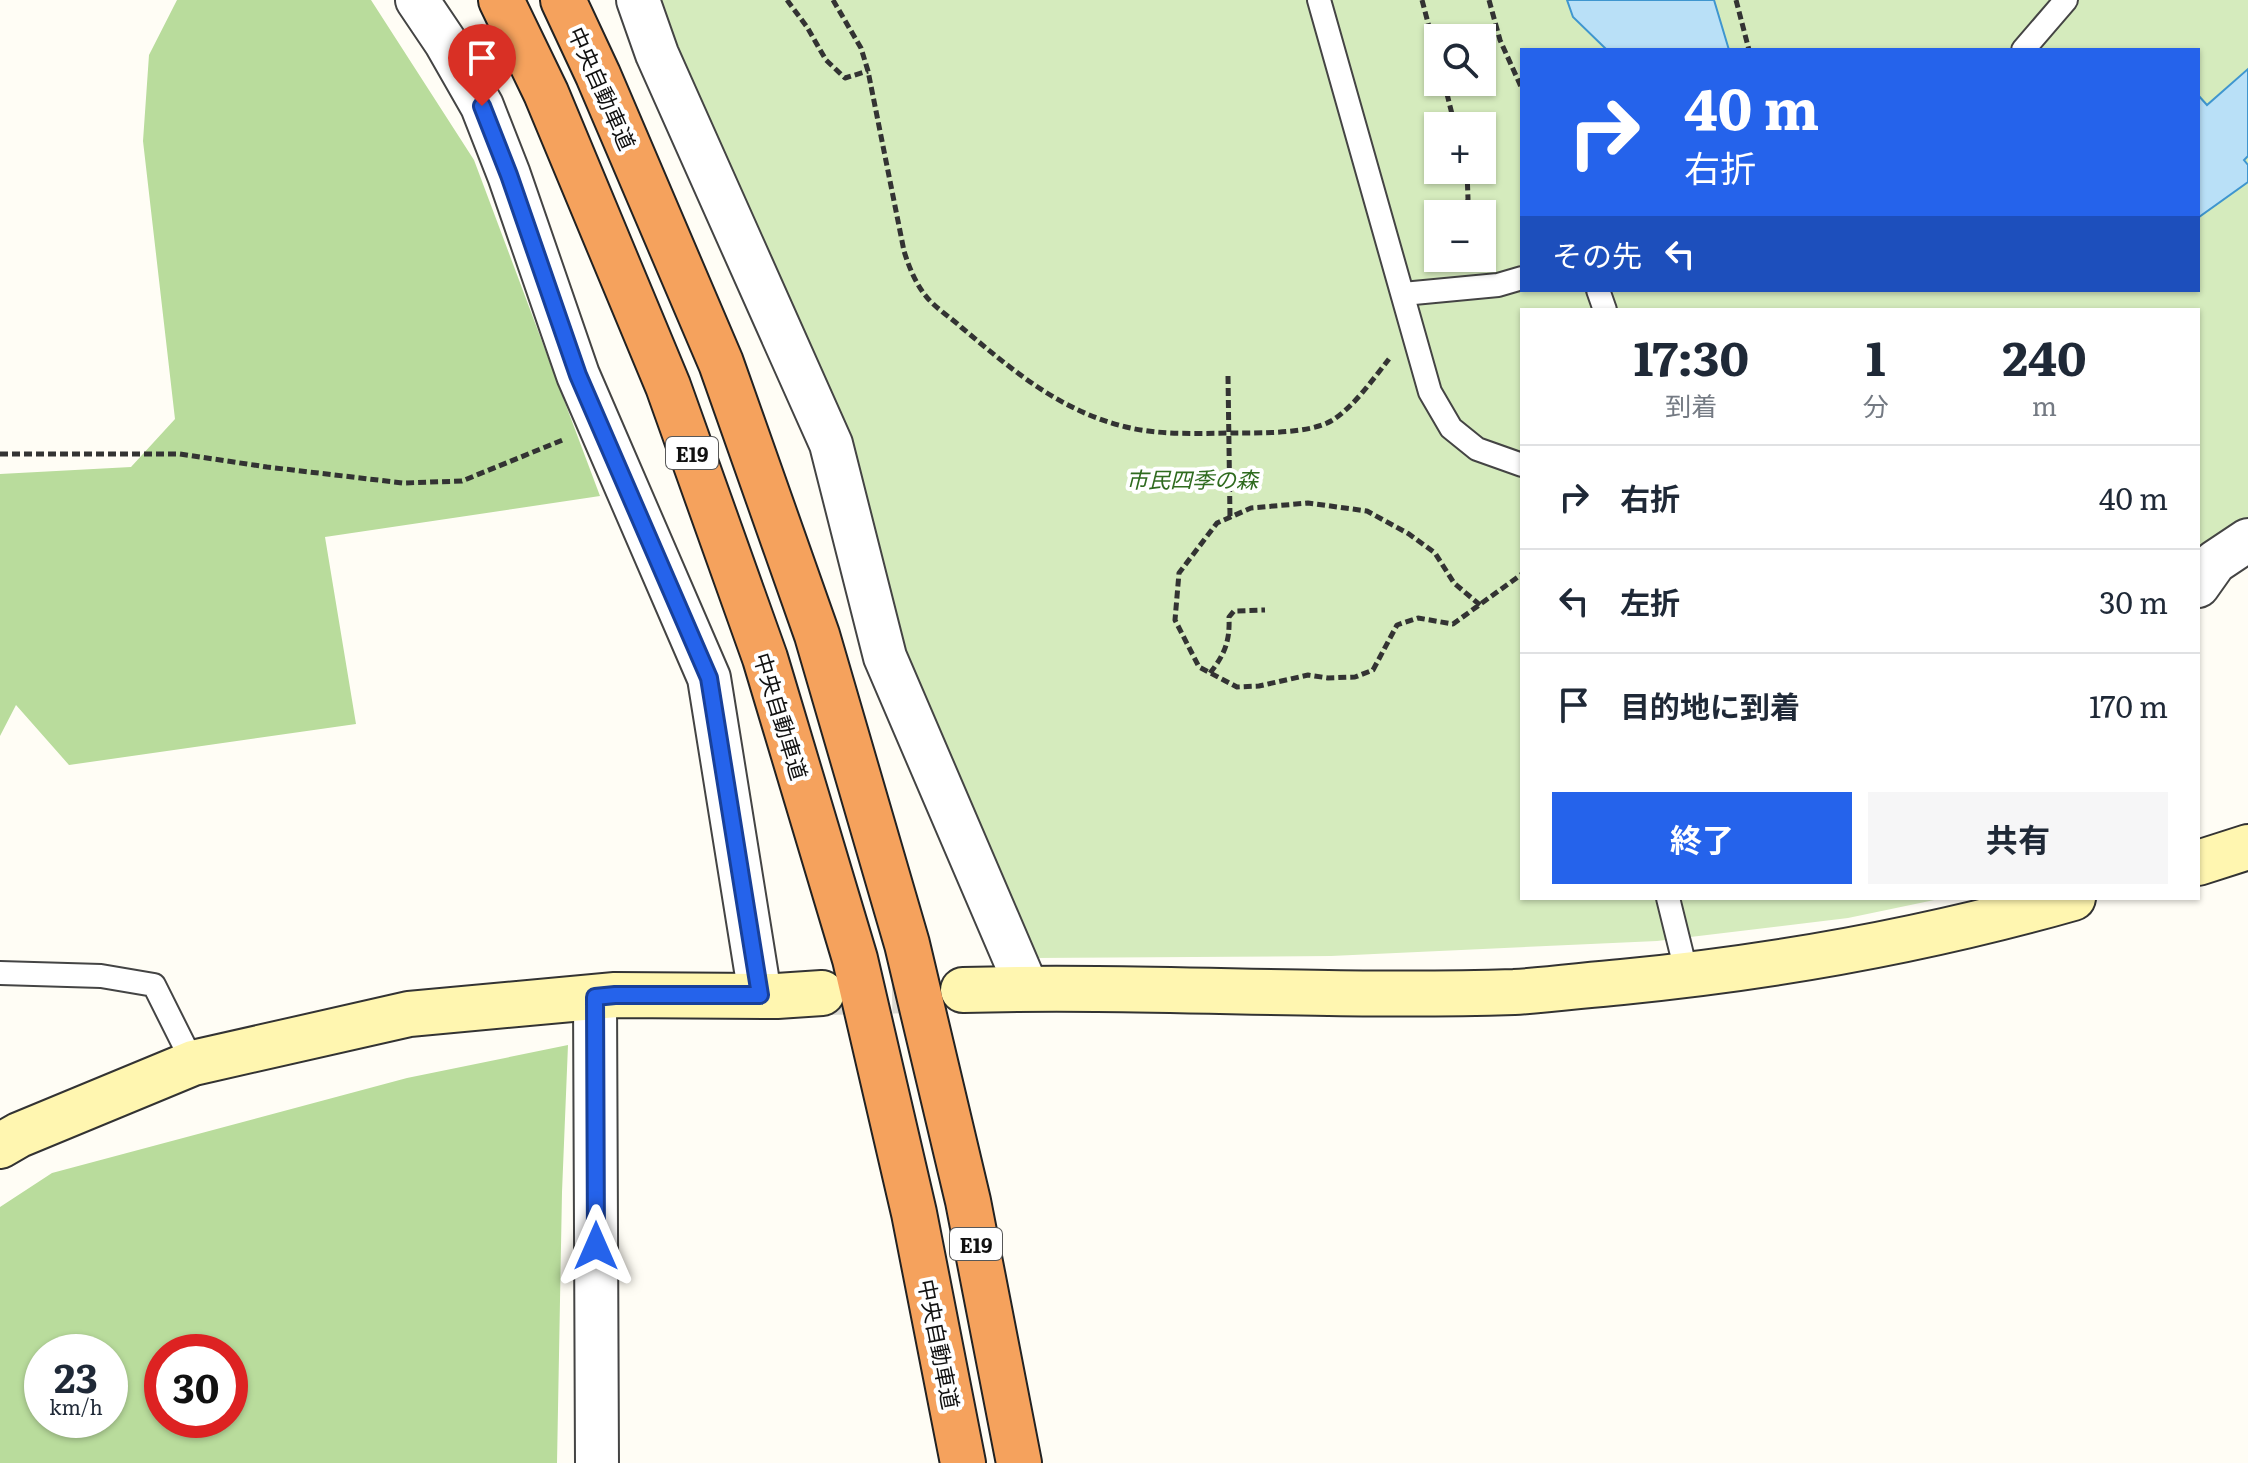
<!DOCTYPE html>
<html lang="ja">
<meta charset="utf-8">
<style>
body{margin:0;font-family:Literata,"Noto Sans JP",serif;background:#f6f6f7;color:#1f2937;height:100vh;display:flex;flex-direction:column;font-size:30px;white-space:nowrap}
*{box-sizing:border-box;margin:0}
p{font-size:26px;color:#747a83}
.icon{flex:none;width:44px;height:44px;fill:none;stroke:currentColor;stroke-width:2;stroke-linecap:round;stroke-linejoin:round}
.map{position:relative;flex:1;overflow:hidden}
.details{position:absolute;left:1520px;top:308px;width:680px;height:592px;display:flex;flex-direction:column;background:#fff;border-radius:0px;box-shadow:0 2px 6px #0004}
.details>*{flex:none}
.banner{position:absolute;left:1520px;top:48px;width:680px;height:244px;border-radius:0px;box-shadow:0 2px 6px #0004;background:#2563eb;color:#fff;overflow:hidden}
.controls{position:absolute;left:1424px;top:24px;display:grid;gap:16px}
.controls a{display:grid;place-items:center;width:72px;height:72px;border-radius:0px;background:#fff;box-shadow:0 2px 6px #0004;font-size:40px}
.speed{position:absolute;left:24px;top:1334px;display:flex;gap:16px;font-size:40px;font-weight:700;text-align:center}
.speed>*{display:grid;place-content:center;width:104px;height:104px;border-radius:50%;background:#fff;box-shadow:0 2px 6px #0004;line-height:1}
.speed small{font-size:20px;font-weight:400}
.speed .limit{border:12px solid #d22;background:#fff;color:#111}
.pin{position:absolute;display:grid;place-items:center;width:68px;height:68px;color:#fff;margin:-82px -34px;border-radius:50% 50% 50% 0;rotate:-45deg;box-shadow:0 0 8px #0007}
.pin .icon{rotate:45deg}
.me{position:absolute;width:88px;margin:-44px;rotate:0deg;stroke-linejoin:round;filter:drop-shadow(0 0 6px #0008)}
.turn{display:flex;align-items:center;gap:28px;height:168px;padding:0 32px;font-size:36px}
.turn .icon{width:104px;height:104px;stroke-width:2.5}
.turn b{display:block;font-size:56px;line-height:68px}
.then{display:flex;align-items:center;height:76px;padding:0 32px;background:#0003;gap:16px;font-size:30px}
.eta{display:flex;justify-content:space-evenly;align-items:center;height:136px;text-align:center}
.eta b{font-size:48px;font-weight:700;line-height:56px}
.action{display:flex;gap:16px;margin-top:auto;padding:16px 32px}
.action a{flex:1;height:92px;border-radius:0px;background:#2563eb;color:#fff;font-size:32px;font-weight:700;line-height:92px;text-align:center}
.action a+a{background:#f6f6f7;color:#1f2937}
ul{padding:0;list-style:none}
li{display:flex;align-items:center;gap:24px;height:104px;padding:0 32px;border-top:2px solid #e0e1e3}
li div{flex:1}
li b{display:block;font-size:30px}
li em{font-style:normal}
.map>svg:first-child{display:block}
.green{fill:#d5ebbd;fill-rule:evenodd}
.forest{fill:#b9dc9c;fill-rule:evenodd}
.water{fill:#b9e0f7;stroke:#3f96cf;stroke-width:2}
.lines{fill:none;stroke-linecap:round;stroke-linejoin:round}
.secondary-tunnel{stroke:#dbdad3;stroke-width:44;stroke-dasharray:44 22;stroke-linecap:butt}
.lane-casing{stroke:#444;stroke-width:26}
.street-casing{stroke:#444;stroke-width:46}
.secondary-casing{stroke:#333;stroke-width:48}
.highway-casing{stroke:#222;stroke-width:48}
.path{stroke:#333;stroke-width:5;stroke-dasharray:8 4;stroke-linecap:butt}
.lane{stroke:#fff;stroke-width:22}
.street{stroke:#fff;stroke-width:42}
.secondary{stroke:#fff6b0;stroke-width:44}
.highway{stroke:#f5a25d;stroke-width:44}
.route-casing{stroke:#184099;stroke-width:20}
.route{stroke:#2563eb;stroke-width:14}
.labels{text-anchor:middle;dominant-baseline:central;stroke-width:8;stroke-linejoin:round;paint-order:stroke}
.shield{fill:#fff;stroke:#585858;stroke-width:2}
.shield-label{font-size:20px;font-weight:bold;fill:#111}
.street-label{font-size:22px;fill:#111;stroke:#fff}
.park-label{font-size:22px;font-style:italic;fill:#2f6b1f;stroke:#fff}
</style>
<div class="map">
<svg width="2248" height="1463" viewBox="0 0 2248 1463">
<rect width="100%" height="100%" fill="#fffdf5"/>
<path class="green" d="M 650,0 L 2248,0 L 2248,526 L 2198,576 L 2198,310 L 1522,310 L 1522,898 L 1944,898 L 1848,918 L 1657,941 L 1331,956 L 1034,958 L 900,662 ZM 1438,38 L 1482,38 L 1482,82 L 1438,82 ZM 1522,50 L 2198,50 L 2198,290 L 1522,290 ZM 1438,126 L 1482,126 L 1482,170 L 1438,170 ZM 1438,214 L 1482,214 L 1482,258 L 1438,258 Z"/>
<g class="forest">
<path d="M 177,0 L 371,0 L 474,160 L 600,496 L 325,537 L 356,724 L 69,765 L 16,705 L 0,736 L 0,474 L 131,467 L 175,419 L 143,141 L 149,55 Z"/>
<path d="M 568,1045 L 562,1192 L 557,1463 L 0,1463 L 0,1207 L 52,1173 L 407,1078 ZM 42,1352 L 110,1352 L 110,1420 L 42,1420 ZM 162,1352 L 230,1352 L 230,1420 L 162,1420 Z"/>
</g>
<g class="water">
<path d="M 1567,0 L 1714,0 L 1729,50 L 1607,50 L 1573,17 Z"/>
<path d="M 2248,69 L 2248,156 L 2244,160 L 2248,165 L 2248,182 L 2199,217 L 2198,95 L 2207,105 Z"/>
</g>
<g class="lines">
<path class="secondary-tunnel" d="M 826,993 L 957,990"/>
<g class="lane-casing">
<g id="lane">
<path d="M 1319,0 L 1430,392 L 1451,428 L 1477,449 L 1522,465"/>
<path d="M 2023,50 L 2066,0"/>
<path d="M 1598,290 L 1605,310"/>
<path d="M 1403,294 L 1498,285 L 1522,278"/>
<path d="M 1668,898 L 1687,975"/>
<path d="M 0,973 L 101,976 L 154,985 L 193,1063"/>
</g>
</g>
<g class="street-casing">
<g id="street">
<path d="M 417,0 L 446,43 L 482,106 L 509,175 L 578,375 L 709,678 L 760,995"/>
<path d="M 638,0 L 657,54 L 831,444 L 885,657 L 1027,988"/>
<path d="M 2198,586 L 2215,562 L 2248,540"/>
<path d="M 595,997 L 597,1463"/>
</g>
</g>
<g class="secondary-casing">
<g id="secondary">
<path d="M 2198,863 L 2248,847"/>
<path d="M 963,990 C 1147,985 1330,998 1514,992 C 1550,990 1586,985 1622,982 C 1775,967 1926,940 2073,898"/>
<path d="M 0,1146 L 19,1135 L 193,1063 L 409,1014 L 615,995 L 777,996 L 822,993"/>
</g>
</g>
<g class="highway-casing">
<g id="highway">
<path d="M 501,0 L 546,93 L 668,386 L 765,658 L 855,959 L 914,1213 L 963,1463"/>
<path d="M 563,0 L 598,75 L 721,363 L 817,635 L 907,944 L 968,1201 L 1019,1463"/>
</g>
</g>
<g class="path">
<path d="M 787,0 L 807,27 L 826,60 L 845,78 L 868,71"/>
<path d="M 833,0 L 861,48 L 868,71 L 904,251 C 909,267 915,282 925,295 C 934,307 950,317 961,327 C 1012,370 1060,411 1126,427 C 1163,436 1203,433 1241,433 C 1265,433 1311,433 1331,421 C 1353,408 1373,379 1389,359"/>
<path d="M 1422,0 L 1438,61"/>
<path d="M 1489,0 L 1500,40 L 1522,89"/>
<path d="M 1736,0 L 1749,50"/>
<path d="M 1444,82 L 1455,126"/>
<path d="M 1465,214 L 1468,199 L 1467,170"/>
<path d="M 1228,376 L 1230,517"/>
<path d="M 0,454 L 180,454 L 267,467 L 403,483 L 462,481 L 565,439"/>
<path d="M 1480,605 L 1454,583 L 1435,553 L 1409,534 L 1367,511 L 1308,503 L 1251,508 L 1217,523 L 1179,573 L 1175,620 L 1199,667 L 1237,687 L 1259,686 L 1308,675 L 1328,678 L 1355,677 L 1373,670 L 1397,625 L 1418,618 L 1453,624 L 1522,574"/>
<path d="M 1210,673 C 1225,654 1230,641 1229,617 L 1234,611 L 1265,610"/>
</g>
<use href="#lane" class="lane"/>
<use href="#street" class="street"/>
<use href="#secondary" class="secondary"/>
<use href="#highway" class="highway"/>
</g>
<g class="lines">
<g class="route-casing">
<path id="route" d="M 482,106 L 509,175 L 578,375 L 709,678 L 760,995 L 615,995 L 595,997 L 596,1246"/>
</g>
<use href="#route" class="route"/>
</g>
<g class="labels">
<g class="shield">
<rect x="666" y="437" width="52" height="32" rx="6"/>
<rect x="950" y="1228" width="52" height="32" rx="6"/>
</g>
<g class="shield-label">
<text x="692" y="453">E19</text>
<text x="976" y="1244">E19</text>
</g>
<g class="street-label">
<text transform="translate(603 88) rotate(66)">中央自動車道</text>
<text transform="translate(782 716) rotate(73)">中央自動車道</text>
<text transform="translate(940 1344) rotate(79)">中央自動車道</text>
</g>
<g class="park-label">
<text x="1192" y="478">市民四季の森</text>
</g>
</g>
</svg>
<div class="controls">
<a><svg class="icon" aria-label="search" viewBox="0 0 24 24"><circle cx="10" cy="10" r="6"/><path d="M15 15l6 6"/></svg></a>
<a>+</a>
<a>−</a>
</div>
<div class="speed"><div>23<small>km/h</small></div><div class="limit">30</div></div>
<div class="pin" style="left:482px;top:106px;background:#d93025"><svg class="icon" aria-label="arrive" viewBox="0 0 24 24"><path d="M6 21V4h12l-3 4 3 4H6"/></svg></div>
<svg class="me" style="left:596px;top:1246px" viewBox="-20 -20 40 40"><path d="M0-17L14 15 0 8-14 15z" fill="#2563eb" stroke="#fff" stroke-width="4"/></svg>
<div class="banner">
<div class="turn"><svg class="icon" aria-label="right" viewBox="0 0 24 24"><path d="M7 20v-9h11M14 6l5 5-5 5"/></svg><div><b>40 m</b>右折</div></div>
<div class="then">その先<svg class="icon" aria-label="left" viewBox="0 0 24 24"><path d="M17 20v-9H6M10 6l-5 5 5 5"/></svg></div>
</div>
<section class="details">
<div class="eta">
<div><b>17:30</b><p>到着</p></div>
<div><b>1</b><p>分</p></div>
<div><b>240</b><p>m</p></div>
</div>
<ul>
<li><svg class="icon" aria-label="right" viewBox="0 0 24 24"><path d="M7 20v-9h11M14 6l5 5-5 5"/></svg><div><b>右折</b></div><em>40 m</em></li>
<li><svg class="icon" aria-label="left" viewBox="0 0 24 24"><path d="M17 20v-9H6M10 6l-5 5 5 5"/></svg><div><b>左折</b></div><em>30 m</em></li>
<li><svg class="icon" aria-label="arrive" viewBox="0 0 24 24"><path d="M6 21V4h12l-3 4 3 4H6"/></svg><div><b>目的地に到着</b></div><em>170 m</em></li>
</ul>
<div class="action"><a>終了</a><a>共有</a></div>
</section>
</div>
